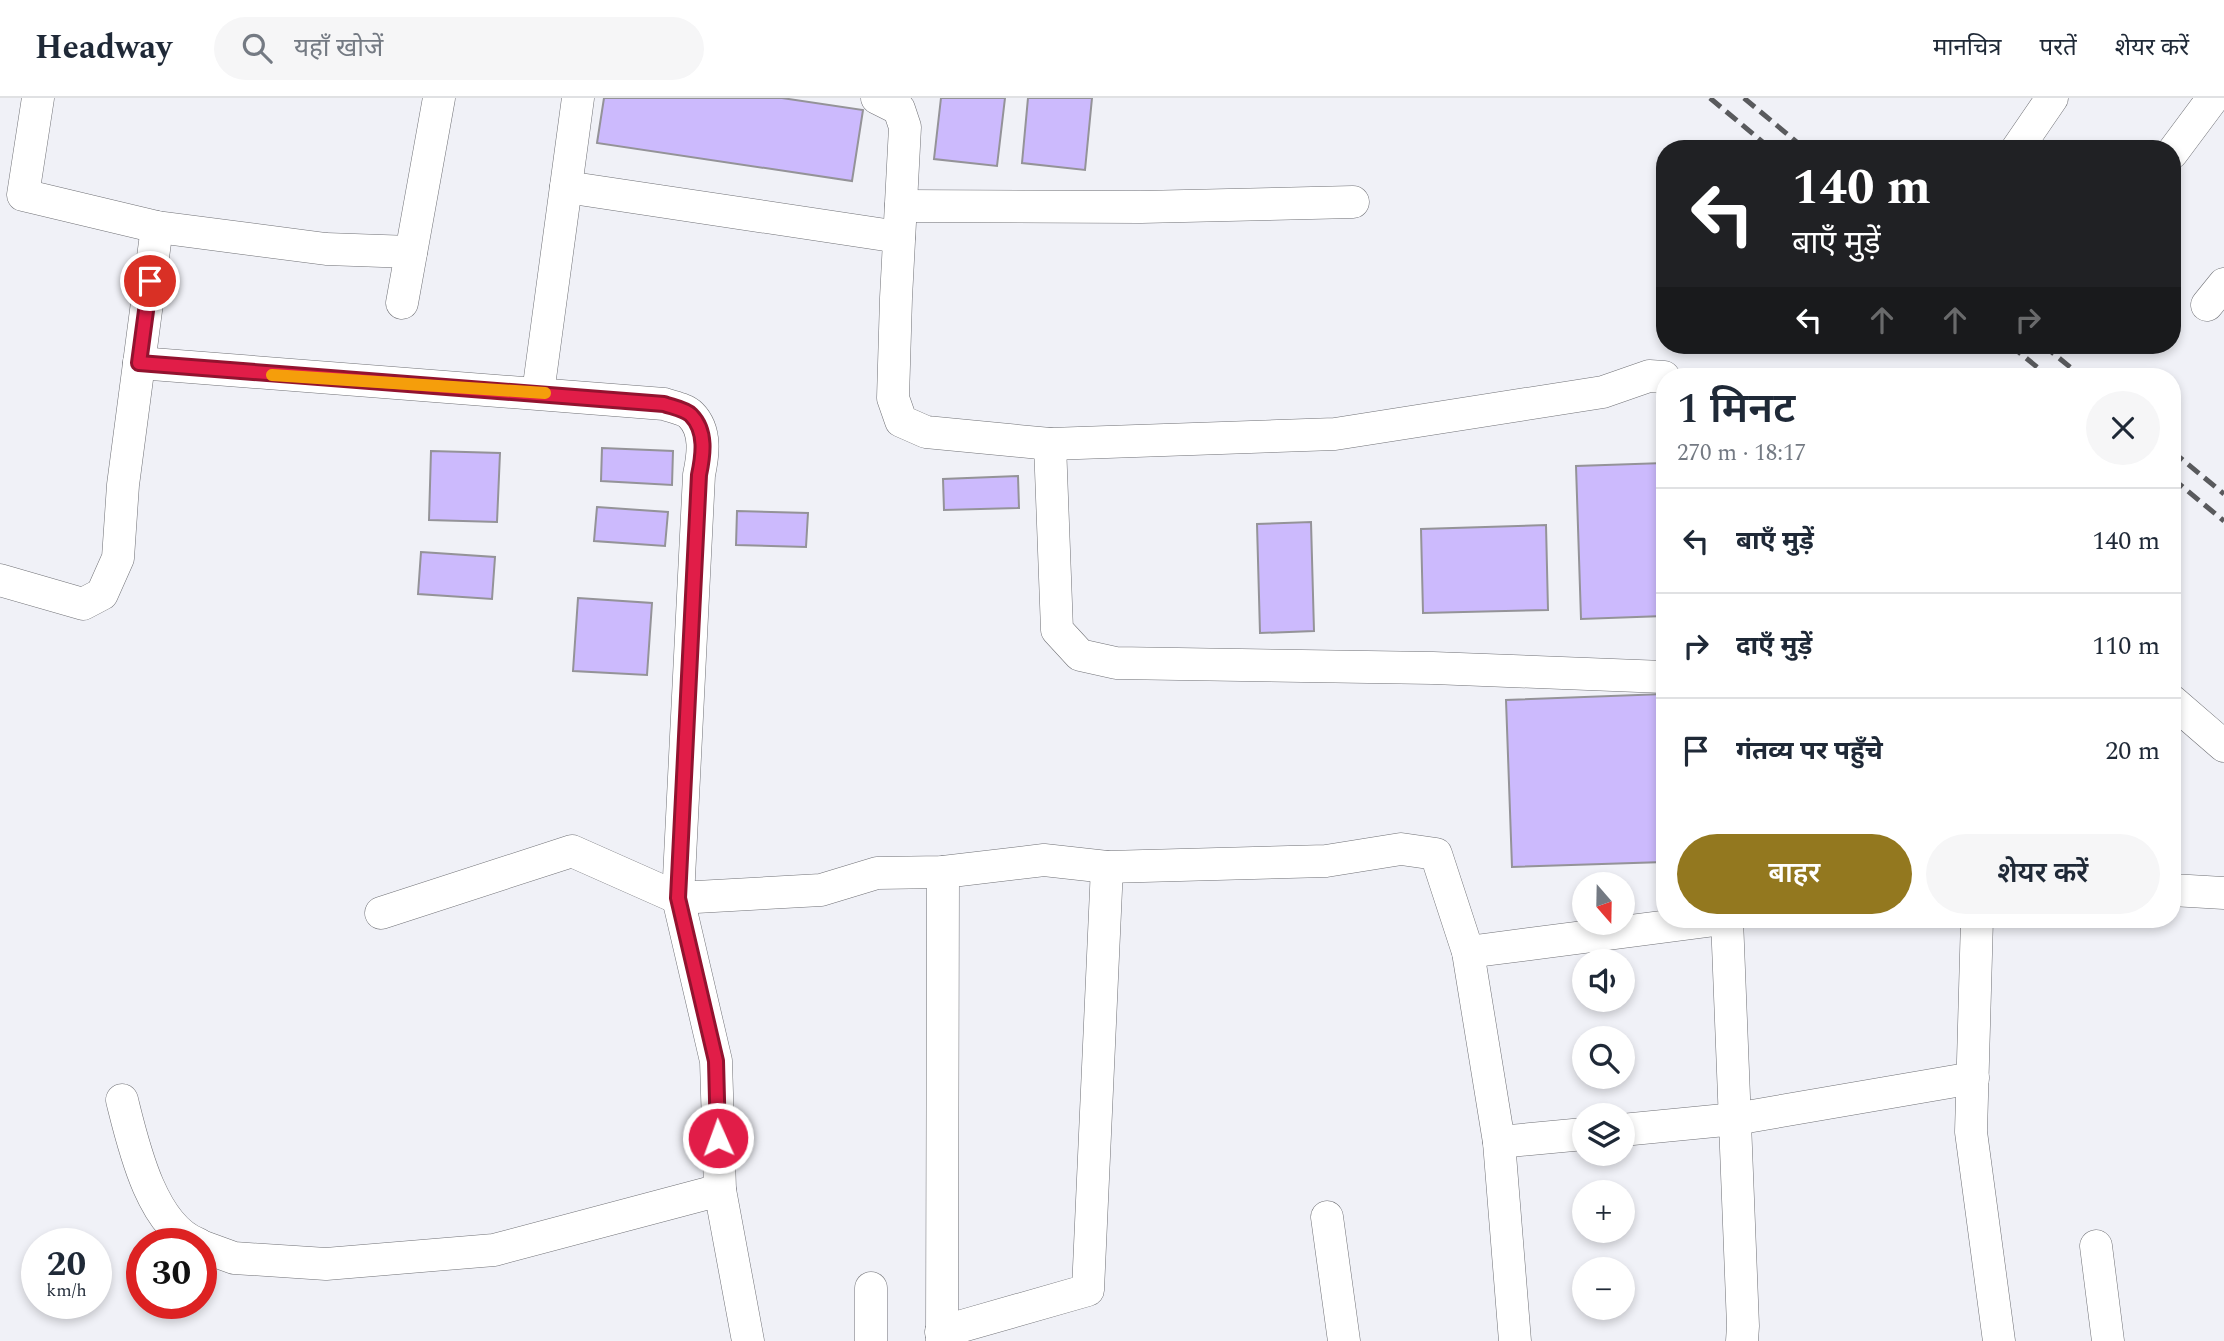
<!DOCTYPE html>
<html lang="hi">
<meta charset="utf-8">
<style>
body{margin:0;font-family:Spectral,"Noto Sans Devanagari",serif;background:#f6f6f7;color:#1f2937;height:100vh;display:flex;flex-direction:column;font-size:26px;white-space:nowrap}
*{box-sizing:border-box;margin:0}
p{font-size:23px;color:#747a83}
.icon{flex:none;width:38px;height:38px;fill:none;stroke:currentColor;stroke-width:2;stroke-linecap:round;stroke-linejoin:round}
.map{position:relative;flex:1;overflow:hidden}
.panel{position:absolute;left:1656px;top:270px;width:525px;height:560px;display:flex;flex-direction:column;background:#fff;border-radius:28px;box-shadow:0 4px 10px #0003}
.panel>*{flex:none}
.hud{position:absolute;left:1656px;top:42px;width:525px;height:214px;border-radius:28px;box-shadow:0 4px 10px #0003;background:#202124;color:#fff;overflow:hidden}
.needle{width:46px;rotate:160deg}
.controls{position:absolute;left:1572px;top:774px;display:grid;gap:14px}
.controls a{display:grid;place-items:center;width:63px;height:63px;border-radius:50%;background:#fff;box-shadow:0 4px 10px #0003;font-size:35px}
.speed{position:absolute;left:21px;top:1130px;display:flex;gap:14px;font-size:35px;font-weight:700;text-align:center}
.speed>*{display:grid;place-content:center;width:91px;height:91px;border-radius:50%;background:#fff;box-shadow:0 4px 10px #0003;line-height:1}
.speed small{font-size:18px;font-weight:400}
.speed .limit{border:10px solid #d22;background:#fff;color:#111}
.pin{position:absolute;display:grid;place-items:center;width:60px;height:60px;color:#fff;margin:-30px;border:4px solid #fff;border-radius:50%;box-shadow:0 2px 7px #0007}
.me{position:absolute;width:77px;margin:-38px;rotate:358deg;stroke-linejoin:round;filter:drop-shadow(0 0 5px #0008)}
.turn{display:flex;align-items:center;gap:24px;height:147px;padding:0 21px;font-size:32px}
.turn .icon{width:91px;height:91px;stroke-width:2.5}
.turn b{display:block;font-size:49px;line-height:60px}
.lanes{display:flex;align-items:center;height:66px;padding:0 21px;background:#0003;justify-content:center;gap:35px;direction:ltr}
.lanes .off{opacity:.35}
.round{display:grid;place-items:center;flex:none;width:74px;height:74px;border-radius:37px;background:#f6f6f7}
.head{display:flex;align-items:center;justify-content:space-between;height:119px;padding:0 21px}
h1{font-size:42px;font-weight:600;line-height:52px}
.cta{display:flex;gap:14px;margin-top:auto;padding:14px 21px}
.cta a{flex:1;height:80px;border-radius:42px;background:#93781f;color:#fff;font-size:28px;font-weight:600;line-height:80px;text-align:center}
.cta a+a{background:#f6f6f7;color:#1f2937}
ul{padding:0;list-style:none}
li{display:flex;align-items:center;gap:21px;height:105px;padding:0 21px;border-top:2px solid #e0e1e3}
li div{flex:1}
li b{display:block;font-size:26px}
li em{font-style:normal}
header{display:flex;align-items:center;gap:42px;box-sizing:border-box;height:98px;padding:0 35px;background:#fff;border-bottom:2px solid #e0e1e3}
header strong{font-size:33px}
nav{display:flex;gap:38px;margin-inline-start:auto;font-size:24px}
.search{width:490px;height:63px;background:#f6f6f7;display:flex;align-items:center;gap:18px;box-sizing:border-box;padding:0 24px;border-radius:38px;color:#747a83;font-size:26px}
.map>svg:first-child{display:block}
.building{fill:#ccbafd;stroke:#949398;stroke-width:2}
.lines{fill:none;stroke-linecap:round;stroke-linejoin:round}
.minor-casing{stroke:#707176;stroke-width:33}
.minor{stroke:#fff;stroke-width:32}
.rail{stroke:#595a5d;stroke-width:5;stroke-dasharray:14 7;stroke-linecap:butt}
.route-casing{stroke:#92132f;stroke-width:18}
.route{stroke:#e11d48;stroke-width:12}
.slow{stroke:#f59e0b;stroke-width:12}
</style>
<header>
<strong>Headway</strong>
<div class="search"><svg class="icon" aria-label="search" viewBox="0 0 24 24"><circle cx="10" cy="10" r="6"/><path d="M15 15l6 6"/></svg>यहाँ खोजें</div>
<nav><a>मानचित्र</a><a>परतें</a><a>शेयर करें</a></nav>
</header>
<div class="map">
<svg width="2224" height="1243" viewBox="0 0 2224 1243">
<rect width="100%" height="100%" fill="#f0f1f7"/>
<g class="building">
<path d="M 604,0 L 782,0 L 863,12 L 852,83 L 597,45 Z"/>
<path d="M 941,0 L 1005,0 L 997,68 L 934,61 Z"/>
<path d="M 1028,0 L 1092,0 L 1085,72 L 1022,65 Z"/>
<path d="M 602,350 L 673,353 L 672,387 L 601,383 Z"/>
<path d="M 431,353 L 500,355 L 497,424 L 429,422 Z"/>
<path d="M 1664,365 L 1664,518 L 1581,521 L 1576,368 Z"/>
<path d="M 1018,378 L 1019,410 L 944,412 L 943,381 Z"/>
<path d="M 597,409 L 668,414 L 665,448 L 594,443 Z"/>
<path d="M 737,413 L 808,415 L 806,449 L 736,447 Z"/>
<path d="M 1311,424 L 1314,533 L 1260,535 L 1257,426 Z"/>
<path d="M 1546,427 L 1548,512 L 1423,515 L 1421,431 Z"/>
<path d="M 421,454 L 495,459 L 492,501 L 418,496 Z"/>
<path d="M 578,500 L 652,505 L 647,577 L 573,573 Z"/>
<path d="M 1664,596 L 1664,764 L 1512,769 L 1506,602 Z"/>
</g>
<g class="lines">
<g class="minor-casing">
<g id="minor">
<path d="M 38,0 L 23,97 L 157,129 L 326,151 L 411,154"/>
<path d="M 877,0 L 899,11 L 905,29 L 896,200 L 893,300 L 901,323 L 926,334 L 1050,346 L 1335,336 L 1603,294 L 1649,278 L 1664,279"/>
<path d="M 2017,51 L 2052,0"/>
<path d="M 2172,55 L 2213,0"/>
<path d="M 566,89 L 899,139"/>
<path d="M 901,108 L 1141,109 L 1353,104"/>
<path d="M 402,205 L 439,0"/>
<path d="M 2207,207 L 2224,186"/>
<path d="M 139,265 L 664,306 C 672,309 685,311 691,317 C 707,333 703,358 699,377 L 678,800 L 716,963 L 720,1092"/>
<path d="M 538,295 L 578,0"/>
<path d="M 1050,346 L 1057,532 L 1080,557 L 1116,565 L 1433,570 L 1664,579"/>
<path d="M 0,482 L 83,506 L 102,496 L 118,460 L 123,387 L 157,129"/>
<path d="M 2172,603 L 2224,648"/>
<path d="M 2172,792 L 2224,795"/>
<path d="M 381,815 L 572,753 L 678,800 L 821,792 L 877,775 L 943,774 L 1044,762 L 1107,769 L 1326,763 L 1401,751 L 1436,756 L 1468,854 L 1499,1044 L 1515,1243"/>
<path d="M 1727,821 L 1743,1228 L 1742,1243"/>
<path d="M 1977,821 L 1971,1034 L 1999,1243"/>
<path d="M 1468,854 L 1723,821"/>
<path d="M 122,1002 C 133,1046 151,1128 198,1146"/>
<path d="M 1622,1032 L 1735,1021 L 1973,980"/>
<path d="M 1499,1044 L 1584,1036"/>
<path d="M 1327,1119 L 1344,1243"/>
<path d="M 201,1148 L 234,1160 L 326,1166 L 494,1152 L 720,1092 L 748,1243"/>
<path d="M 2096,1148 L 2108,1243"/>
<path d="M 871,1190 L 871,1243"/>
<path d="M 941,1234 L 1088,1192 L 1107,769"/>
<path d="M 942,1243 L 943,774"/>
</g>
</g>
<use href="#minor" class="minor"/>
<g class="rail">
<path d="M 1710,0 L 1771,51"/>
<path d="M 1744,0 L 1805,51"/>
<path d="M 2010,247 L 2048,278"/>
<path d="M 2043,247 L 2081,278"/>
<path d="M 2172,353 L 2224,396"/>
<path d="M 2172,380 L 2224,423"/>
</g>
</g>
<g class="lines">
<g class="route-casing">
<path id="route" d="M 150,183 L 139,265 L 664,306 C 672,309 685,311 691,317 C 707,333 703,358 699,377 L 678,800 L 716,963 L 718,1040"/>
</g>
<use href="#route" class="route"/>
<path class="slow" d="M 272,277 L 545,295"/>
</g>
</svg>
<div class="controls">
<a><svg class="needle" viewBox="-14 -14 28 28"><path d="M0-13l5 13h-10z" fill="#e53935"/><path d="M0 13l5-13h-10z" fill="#747a83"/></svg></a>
<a><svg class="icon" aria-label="sound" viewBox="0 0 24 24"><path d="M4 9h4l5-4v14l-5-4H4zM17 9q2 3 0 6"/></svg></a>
<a><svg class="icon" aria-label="search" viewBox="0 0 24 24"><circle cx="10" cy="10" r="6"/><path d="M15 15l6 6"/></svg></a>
<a><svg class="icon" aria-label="layers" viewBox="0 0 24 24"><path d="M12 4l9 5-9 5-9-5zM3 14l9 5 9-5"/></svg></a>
<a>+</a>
<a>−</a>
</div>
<div class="speed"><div>20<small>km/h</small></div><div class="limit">30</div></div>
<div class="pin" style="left:150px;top:183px;background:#d93025"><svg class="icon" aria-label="arrive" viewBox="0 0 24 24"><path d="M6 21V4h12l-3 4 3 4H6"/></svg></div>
<svg class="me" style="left:718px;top:1040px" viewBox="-20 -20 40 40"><circle r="17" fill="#e11d48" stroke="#fff" stroke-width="3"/><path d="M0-11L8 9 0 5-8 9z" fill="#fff"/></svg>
<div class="hud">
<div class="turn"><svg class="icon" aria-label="left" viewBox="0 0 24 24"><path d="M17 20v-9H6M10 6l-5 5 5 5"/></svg><div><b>140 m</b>बाएँ मुड़ें</div></div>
<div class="lanes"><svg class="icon" aria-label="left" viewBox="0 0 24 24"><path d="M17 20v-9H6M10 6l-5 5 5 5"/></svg><svg class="icon off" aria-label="ahead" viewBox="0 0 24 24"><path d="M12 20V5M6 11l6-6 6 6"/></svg><svg class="icon off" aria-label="ahead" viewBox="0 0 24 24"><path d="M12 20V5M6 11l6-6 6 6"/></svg><svg class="icon off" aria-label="right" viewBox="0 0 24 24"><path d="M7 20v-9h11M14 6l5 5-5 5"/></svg></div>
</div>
<section class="panel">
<div class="head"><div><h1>1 मिनट</h1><p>270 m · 18:17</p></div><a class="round"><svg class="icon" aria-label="close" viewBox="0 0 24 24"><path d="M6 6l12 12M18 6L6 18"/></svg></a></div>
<ul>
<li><svg class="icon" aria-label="left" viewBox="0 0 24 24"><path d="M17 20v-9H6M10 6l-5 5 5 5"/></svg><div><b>बाएँ मुड़ें</b></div><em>140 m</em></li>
<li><svg class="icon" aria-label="right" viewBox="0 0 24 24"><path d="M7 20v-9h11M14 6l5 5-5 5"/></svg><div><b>दाएँ मुड़ें</b></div><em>110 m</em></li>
<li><svg class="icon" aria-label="arrive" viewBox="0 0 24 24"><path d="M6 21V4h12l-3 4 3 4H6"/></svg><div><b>गंतव्य पर पहुँचे</b></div><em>20 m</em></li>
</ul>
<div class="cta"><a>बाहर</a><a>शेयर करें</a></div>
</section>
</div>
